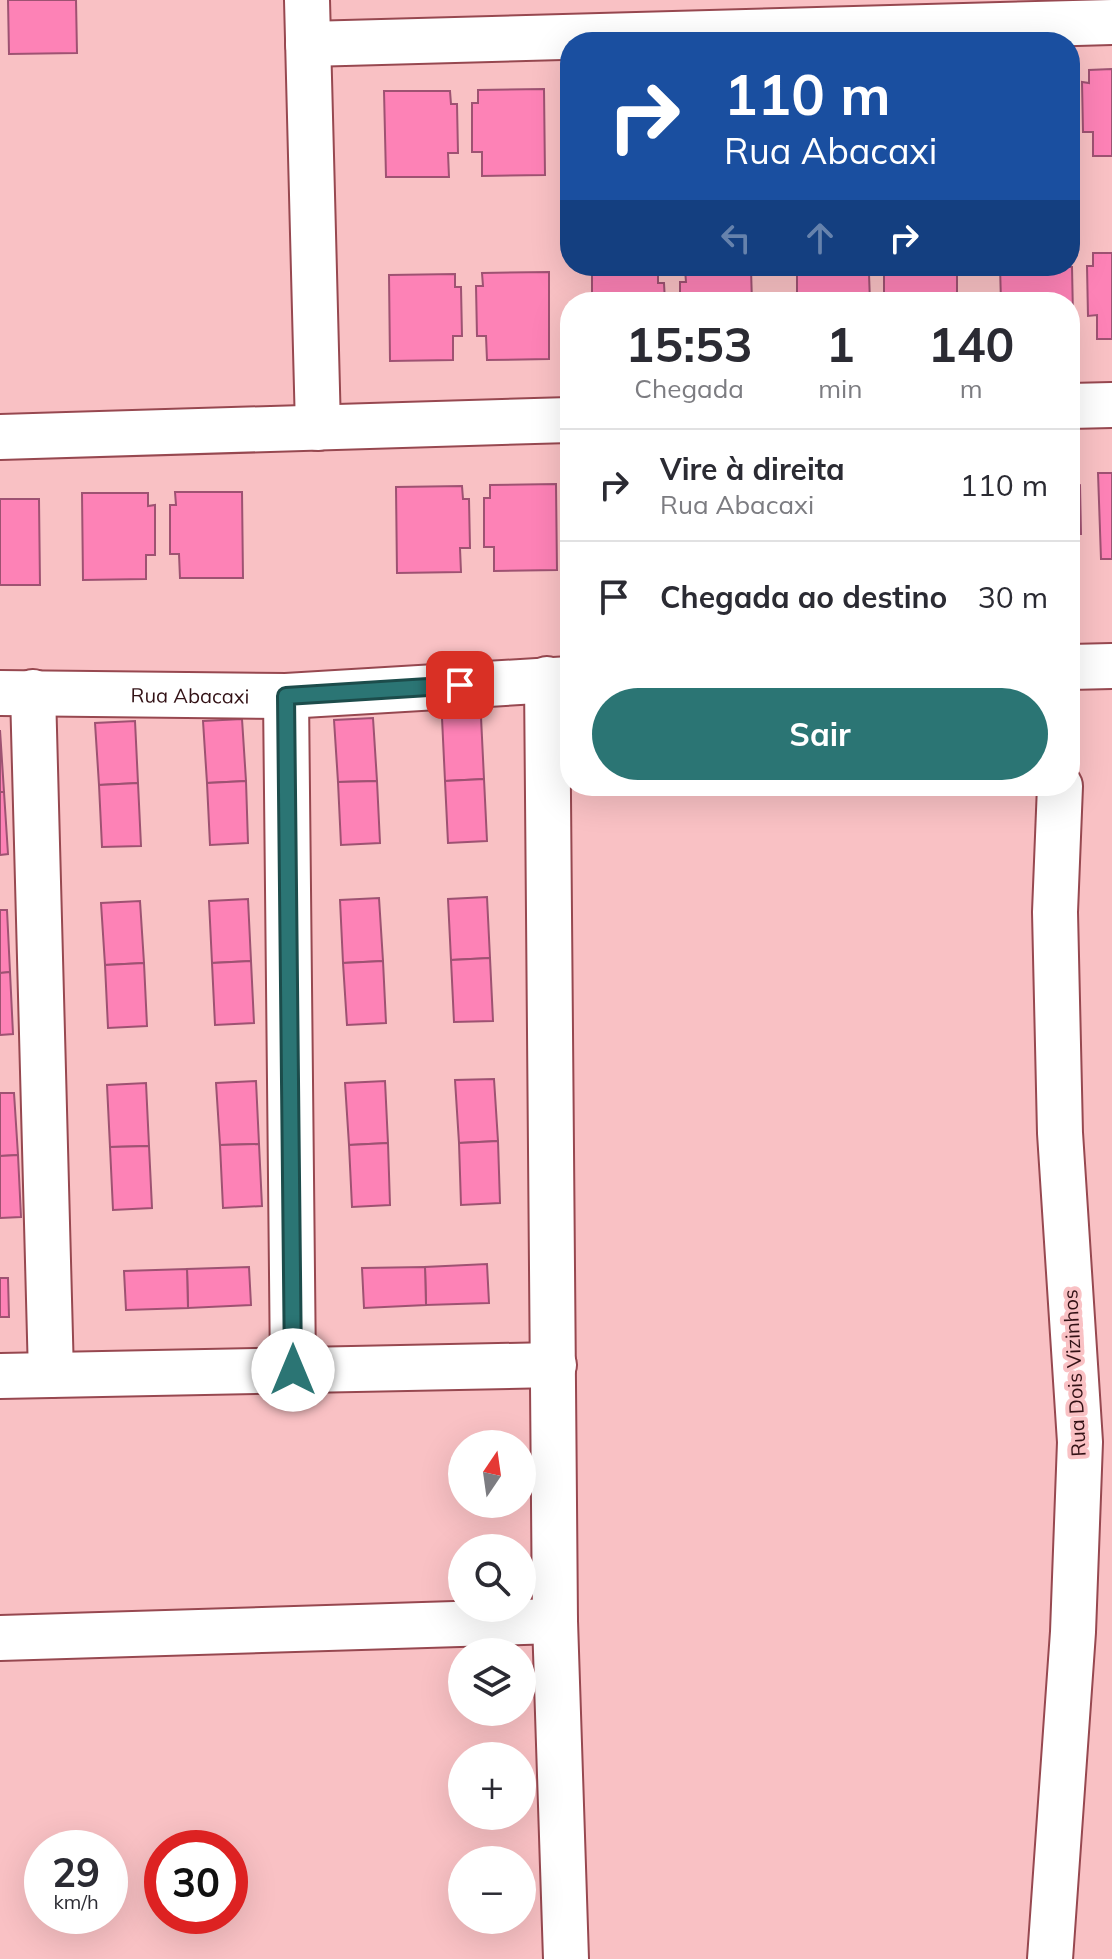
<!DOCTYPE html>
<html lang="pt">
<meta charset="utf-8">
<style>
body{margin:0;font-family:Mulish,sans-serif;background:#f2f2f3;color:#2b2b33;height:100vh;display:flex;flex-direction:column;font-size:30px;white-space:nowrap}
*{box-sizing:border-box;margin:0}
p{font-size:26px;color:#7c7c81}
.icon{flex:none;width:44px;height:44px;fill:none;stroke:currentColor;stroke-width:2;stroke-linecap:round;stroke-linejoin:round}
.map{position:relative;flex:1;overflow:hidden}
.details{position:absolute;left:560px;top:292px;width:520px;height:504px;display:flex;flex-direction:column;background:#fff;border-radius:32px;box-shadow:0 8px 32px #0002}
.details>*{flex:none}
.top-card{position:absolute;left:560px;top:32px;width:520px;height:244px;border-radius:32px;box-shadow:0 8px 32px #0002;background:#1a4fa0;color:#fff;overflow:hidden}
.needle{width:52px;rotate:13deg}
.controls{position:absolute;left:448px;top:1430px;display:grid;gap:16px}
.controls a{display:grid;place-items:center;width:88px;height:88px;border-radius:50%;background:#fff;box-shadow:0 8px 32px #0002;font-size:40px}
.speed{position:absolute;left:24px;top:1830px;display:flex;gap:16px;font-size:40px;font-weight:700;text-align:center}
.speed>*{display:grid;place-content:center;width:104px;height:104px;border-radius:50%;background:#fff;box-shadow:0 8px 32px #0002;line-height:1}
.speed small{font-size:20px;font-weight:400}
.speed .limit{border:12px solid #d22;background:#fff;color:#111}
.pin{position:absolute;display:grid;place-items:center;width:68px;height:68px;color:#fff;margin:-34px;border-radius:16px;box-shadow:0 4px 12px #0006}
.me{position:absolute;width:88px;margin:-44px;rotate:0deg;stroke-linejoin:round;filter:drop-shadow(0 0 6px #0008)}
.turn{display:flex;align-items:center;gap:28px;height:168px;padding:0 32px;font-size:36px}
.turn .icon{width:104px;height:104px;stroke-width:2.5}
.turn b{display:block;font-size:56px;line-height:68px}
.lanes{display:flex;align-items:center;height:76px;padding:0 32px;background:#0003;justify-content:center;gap:40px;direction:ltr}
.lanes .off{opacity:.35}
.eta{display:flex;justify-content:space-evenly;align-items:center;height:136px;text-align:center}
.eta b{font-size:48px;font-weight:700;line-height:56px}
.button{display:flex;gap:16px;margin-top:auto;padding:16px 32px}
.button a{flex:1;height:92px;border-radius:48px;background:#2b7574;color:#fff;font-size:32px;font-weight:700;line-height:92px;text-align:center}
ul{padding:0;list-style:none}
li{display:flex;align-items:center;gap:24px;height:112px;padding:0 32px;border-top:2px solid #e1e1e2}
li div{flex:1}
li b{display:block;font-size:30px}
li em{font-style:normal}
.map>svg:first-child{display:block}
.building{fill:#fd82b6;stroke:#9e5272;stroke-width:2}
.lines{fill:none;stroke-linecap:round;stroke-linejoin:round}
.minor-casing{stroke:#974850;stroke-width:48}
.minor{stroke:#fff;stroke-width:44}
.route-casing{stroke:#1c4c4b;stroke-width:20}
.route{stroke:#2b7574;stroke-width:14}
.labels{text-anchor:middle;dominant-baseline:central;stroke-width:8;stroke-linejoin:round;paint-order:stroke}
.street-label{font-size:20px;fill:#321115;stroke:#f9c1c4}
</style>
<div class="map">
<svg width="1112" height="1959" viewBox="0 0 1112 1959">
<rect width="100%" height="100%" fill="#f9c1c4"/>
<g class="building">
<path d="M 8,0 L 76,0 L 77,53 L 9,54 Z"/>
<path d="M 1112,69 L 1112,156 L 1093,156 L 1093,132 L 1083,132 L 1082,82 L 1089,83 L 1089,70 Z"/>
<path d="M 544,89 L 545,175 L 482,176 L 482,152 L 472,152 L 472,103 L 478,103 L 478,90 Z"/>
<path d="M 384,91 L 450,91 L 451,104 L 457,104 L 458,153 L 448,153 L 449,177 L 386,177 Z"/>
<path d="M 1093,253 L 1112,253 L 1112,339 L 1097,339 L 1097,315 L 1088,316 L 1087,266 L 1093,266 Z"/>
<path d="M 797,266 L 863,266 L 863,274 L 869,274 L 870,302 L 797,302 Z"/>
<path d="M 890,266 L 957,266 L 957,302 L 884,302 L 884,273 L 890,274 Z"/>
<path d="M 1000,266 L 1072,267 L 1073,316 L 1070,302 L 1001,302 Z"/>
<path d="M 685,269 L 751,269 L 752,302 L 680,302 L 680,282 L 686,282 Z"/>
<path d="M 658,270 L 658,283 L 664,283 L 665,302 L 592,302 L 592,271 Z"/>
<path d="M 549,272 L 549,359 L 487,360 L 486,336 L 477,336 L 476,286 L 483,286 L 482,273 Z"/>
<path d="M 455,274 L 455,287 L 461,287 L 462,336 L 453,336 L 453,360 L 390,361 L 389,275 Z"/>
<path d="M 1070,472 L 1075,472 L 1074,484 L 1080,485 L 1081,534 L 1072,534 L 1072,558 Z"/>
<path d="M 1098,473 L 1112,473 L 1112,559 L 1101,559 Z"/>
<path d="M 556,484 L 557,570 L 494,571 L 494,547 L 484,547 L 484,498 L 490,498 L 490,485 Z"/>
<path d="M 462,486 L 463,499 L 469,499 L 470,548 L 460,548 L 461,572 L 397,573 L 396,487 Z"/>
<path d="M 175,492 L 242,492 L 243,578 L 180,578 L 179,554 L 170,554 L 170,505 L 176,505 Z"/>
<path d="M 82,493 L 148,493 L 148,506 L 155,505 L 155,555 L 146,555 L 146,579 L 83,580 Z"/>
<path d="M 0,499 L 39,499 L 40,585 L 0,585 Z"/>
<path d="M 481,717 L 484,779 L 445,781 L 442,718 Z"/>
<path d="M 373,718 L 377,781 L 338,782 L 334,720 Z"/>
<path d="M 242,719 L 246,781 L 207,783 L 203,721 Z"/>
<path d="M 135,721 L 138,783 L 99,785 L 95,723 Z"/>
<path d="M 0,730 L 4,792 L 0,792 Z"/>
<path d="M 484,779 L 487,841 L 448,843 L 445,781 Z"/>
<path d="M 246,781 L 248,843 L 210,845 L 207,783 Z"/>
<path d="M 377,781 L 380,843 L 341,845 L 338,782 Z"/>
<path d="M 138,783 L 141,846 L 102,847 L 99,785 Z"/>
<path d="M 0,792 L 4,792 L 8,854 L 0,855 Z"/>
<path d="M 487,897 L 490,958 L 451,960 L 448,899 Z"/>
<path d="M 379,898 L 383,961 L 343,963 L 340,900 Z"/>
<path d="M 248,899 L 251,961 L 212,963 L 209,901 Z"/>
<path d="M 140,901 L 144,963 L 105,965 L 101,903 Z"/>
<path d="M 0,910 L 7,910 L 10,972 L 0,973 Z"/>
<path d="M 490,958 L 493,1021 L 454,1022 L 451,960 Z"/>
<path d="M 251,961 L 254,1023 L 215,1025 L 212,963 Z"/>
<path d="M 383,961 L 386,1023 L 347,1025 L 343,963 Z"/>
<path d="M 144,963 L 147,1026 L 108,1028 L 105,965 Z"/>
<path d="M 10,972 L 13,1034 L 0,1035 L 0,973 Z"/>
<path d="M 494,1079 L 498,1141 L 459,1143 L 455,1080 Z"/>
<path d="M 256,1081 L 259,1144 L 220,1145 L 216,1083 Z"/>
<path d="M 385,1081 L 388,1143 L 349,1145 L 345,1083 Z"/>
<path d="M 146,1083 L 149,1146 L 110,1147 L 107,1085 Z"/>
<path d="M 0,1093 L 14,1093 L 18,1155 L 0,1156 Z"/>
<path d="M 498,1141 L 500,1203 L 461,1205 L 459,1143 Z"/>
<path d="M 388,1143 L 390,1205 L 352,1207 L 349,1145 Z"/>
<path d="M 259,1144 L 262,1206 L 223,1208 L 220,1145 Z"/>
<path d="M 149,1146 L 152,1208 L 113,1210 L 110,1147 Z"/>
<path d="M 18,1155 L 21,1217 L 0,1218 L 0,1156 Z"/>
<path d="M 487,1264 L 489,1303 L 426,1305 L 425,1267 Z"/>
<path d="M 249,1267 L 251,1305 L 188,1308 L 187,1269 Z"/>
<path d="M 425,1267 L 426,1305 L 364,1308 L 362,1268 Z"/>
<path d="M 187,1269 L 188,1308 L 126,1310 L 124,1271 Z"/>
<path d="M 0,1278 L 8,1278 L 9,1317 L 0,1317 Z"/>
</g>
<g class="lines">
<g class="minor-casing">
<g id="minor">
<path d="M 307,0 L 318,428"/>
<path d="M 308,44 L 1112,22"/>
<path d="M 1070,406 L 1112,405"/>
<path d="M 0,437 L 570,420"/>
<path d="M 1070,667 L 1112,666"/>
<path d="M 547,679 L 555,1621 L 566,1959"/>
<path d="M 33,692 L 51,1375"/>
<path id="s1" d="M 0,693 L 286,696 L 570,679"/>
<path d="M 286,696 L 293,1370"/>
<path d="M 0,1376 L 554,1365"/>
<path d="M 0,1638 L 555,1621"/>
<path d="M 1050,1959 L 1073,1632 L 1080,1442 L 1060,1133 L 1055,912 L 1060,786"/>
</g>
</g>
<use href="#minor" class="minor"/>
</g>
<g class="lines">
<g class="route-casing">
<path id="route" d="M 293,1370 L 286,696 L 460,685"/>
</g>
<use href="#route" class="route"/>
</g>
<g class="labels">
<g class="street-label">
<text stroke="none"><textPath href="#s1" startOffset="190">Rua Abacaxi</textPath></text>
<text transform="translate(1074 1373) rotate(-93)">Rua Dois Vizinhos</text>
</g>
</g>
</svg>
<div class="controls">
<a><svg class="needle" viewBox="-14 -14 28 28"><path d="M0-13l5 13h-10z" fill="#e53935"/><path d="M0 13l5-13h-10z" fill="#7c7c81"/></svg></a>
<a><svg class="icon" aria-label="search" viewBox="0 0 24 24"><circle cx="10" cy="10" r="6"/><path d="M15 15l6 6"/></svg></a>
<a><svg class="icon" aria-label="layers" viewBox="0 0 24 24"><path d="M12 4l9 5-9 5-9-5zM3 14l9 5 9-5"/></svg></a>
<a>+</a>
<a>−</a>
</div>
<div class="speed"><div>29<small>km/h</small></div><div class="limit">30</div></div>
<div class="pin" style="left:460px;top:685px;background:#d93025"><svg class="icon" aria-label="arrive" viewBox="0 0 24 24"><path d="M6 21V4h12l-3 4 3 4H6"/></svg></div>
<svg class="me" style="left:293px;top:1370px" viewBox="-20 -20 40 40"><circle r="19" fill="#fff"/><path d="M0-13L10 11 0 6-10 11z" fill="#2b7574"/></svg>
<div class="top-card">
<div class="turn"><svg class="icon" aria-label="right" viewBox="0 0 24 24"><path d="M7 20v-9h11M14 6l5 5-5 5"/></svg><div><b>110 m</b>Rua Abacaxi</div></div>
<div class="lanes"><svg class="icon off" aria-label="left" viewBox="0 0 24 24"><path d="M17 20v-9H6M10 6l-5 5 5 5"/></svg><svg class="icon off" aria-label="ahead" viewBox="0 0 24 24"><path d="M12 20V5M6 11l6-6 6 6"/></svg><svg class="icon" aria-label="right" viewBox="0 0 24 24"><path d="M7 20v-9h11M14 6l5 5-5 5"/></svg></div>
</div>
<section class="details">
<div class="eta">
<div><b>15:53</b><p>Chegada</p></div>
<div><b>1</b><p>min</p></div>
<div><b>140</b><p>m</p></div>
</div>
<ul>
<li><svg class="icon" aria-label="right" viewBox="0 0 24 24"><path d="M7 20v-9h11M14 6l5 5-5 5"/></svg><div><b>Vire à direita</b><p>Rua Abacaxi</p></div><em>110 m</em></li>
<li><svg class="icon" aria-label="arrive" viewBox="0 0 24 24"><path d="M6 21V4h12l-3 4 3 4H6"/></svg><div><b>Chegada ao destino</b></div><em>30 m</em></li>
</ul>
<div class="button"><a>Sair</a></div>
</section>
</div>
